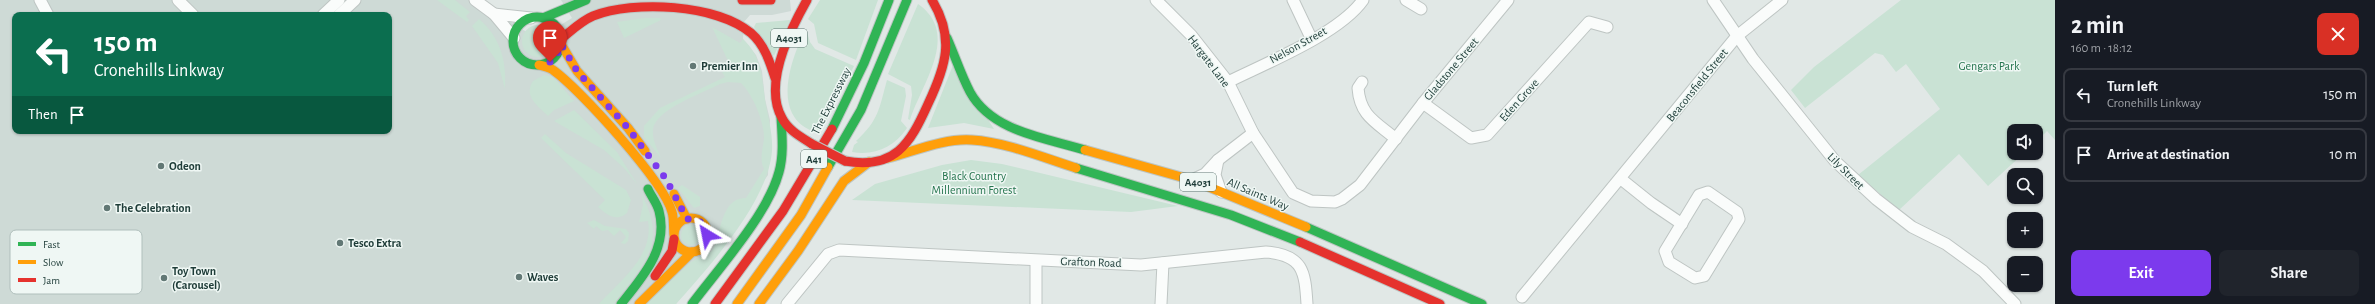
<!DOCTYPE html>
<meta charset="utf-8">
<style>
body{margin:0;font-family:"Alegreya Sans",sans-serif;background:#20242c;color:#f1f3f6;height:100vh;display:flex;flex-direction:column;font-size:15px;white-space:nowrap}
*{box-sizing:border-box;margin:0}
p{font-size:13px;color:#9ea1a6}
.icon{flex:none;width:22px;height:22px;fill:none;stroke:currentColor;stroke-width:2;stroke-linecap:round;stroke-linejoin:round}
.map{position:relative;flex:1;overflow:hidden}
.sheet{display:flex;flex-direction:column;background:#171b24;width:320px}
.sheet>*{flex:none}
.hud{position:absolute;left:12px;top:12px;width:380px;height:122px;border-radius:8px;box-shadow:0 1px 3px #0004;background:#0b6e4f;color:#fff;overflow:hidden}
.tools{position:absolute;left:2007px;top:124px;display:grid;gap:8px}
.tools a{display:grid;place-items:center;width:36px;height:36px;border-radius:8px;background:#171b24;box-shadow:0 1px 3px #0004;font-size:20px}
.pin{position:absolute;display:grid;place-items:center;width:34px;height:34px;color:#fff;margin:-41px -17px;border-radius:50% 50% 50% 0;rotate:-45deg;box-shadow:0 0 4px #0007}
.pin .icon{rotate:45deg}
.me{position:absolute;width:44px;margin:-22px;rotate:325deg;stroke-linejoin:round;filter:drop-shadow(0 0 3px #0008)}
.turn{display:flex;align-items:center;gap:14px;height:84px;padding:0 16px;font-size:18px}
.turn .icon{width:52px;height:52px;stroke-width:2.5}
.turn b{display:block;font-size:28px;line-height:34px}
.then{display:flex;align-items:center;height:38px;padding:0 16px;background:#0003;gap:8px;font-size:15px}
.round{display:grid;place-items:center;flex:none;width:42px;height:42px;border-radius:8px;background:#20242c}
.head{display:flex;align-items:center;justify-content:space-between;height:68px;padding:0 16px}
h1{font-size:24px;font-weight:600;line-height:30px}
.button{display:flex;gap:8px;margin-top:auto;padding:8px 16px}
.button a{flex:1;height:46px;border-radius:8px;background:#7c3aed;color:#fff;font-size:16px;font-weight:600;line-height:46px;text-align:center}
.button a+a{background:#20242c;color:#f1f3f6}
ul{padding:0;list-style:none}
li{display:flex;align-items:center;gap:12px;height:54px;margin:0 8px 6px;padding:0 8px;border:2px solid #363941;border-radius:8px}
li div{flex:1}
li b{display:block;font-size:15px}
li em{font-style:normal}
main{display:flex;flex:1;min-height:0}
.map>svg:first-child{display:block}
.built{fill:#cedad6;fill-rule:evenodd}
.green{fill:#c9e2d4}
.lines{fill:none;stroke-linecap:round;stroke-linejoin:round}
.street-casing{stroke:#bec5c3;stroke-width:13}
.fast-casing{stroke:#bdc5c3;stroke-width:11}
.slow-casing{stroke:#bdc5c3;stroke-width:11}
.jam-casing{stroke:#bdc5c3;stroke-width:11}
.street{stroke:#fafcfb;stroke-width:11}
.fast{stroke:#30b455;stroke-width:9}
.slow{stroke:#ff9f0a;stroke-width:9}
.jam{stroke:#e5322d;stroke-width:9}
.jam-bridge-casing{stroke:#bbc5c3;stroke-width:11;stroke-linecap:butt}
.jam-bridge{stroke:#e5322d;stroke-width:9}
.route{stroke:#7c3aed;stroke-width:7;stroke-dasharray:0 12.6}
.poi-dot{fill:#627875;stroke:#eff7f4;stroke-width:1.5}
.labels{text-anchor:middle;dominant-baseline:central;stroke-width:3;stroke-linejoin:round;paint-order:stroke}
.shield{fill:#eff7f4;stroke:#5d7470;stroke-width:1}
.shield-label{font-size:11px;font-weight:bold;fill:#1e3c38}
.street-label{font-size:12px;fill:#1e3c38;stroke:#eff7f4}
.poi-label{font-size:12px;font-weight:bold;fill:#1e3c38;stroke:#eff7f4;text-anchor:start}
.park-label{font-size:12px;fill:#26754f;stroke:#eff7f4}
.key{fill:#eff7f4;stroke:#b0bfbc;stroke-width:1}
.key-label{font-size:11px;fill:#1e3c38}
</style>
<main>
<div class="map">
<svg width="2055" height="304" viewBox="0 0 2055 304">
<rect width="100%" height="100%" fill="#e1e8e6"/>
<path class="built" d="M 0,0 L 475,0 L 538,39 L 572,18 L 561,0 L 790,0 L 791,11 L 772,15 L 750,15 L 744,22 L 743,39 L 756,55 L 762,71 L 765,99 L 770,120 L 768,175 L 676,304 L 0,304 ZM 15,15 L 389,15 L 389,131 L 15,131 Z"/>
<g class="green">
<path d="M 437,0 L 455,0 L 470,12 L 466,16 L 469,20 L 467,22 Z"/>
<path d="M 820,0 L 878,0 L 856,60 L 818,43 L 814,24 L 808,19 Z"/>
<path d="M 1901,0 L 2055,0 L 2055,140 L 2047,131 L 2036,142 L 2036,131 L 2014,131 L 2014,153 L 2024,153 L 1988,186 L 1959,154 L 1899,210 L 1858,175 L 1940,109 L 1906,64 L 1896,72 L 1883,55 L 1875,53 L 1805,108 L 1791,90 L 1814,67 Z"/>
<path d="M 918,4 C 961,34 922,83 910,120 L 908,119 L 912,95 L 911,86 L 888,74 Z"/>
<path d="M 645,18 L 660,18 L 661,20 L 624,38 L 617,22 Z"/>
<path d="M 479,19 C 500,37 507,61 505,89 L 498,63 L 472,26 Z"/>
<path d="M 790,20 L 774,56 L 754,27 L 756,23 Z"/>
<circle cx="538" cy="41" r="16"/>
<path d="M 712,27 L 740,43 L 743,39 C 762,57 762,77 765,100 C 768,118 773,133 772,151 C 768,202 709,267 676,304 L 645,304 L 691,262 L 712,251 C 721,237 720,197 746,198 L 764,169 C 759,159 763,149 764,138 C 764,121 753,95 741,83 L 728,82 L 720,84 C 703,93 656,109 653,129 C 652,139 657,149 661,158 L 644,137 L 644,126 L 660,108 L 725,77 L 722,72 L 729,69 L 730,65 Z"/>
<path d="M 806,29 L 810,42 L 815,49 L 854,66 L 825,123 L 824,122 L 818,134 C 810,130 800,126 795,118 C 778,94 794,52 806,29 Z"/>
<path d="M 953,65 L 994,129 L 964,123 L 928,128 Z"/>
<path d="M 544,75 L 553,77 L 574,101 L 554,110 L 548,116 C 538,106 523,96 533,81 Z"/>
<path d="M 887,80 L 905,88 L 906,96 L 901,121 L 907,128 C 894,147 875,156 852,152 L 854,145 L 858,142 L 856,141 C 879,120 879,109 887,80 Z"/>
<path d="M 574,110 L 617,152 L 637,184 L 624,168 L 604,150 L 554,121 Z"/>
<path d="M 545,134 L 566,153 L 626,190 L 631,200 L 627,213 C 616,222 607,215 598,207 L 605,200 L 541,138 Z"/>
<path d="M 971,160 L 1002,164 L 1178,206 L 1131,212 L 852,200 L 875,184 L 942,165 Z"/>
<path d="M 682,185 L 700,197 L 700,206 L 694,208 L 678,188 Z"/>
<path d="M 642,195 C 668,245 643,264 614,304 L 599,304 C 620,280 654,257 648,221 L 639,222 L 643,205 Z"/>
<path d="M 594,220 L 605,226 L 626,229 L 629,233 L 628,241 L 625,244 L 621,243 L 626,237 L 620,230 L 614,236 L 608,230 L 602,231 L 596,226 L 594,229 L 587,223 Z"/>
<circle cx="691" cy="235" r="10"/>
</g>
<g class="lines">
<g class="street-casing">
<g id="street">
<path d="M 40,0 L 48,15"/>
<path d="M 178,0 L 193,15"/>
<path d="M 475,0 L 494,14 L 514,38"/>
<path d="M 1156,0 L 1191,35 L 1228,82 L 1253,133 L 1218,160 L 1205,174 L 1192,180"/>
<path d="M 1293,0 L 1312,40"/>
<path d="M 1406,0 L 1421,9"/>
<path d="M 1713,0 L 1753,59 L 1835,161 L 1876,199 L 1912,227 L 1946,244 L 1983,271 L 2015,304"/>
<path d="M 494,14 L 531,18"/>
<path d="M 323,15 L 339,0"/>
<path d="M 339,15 L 355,0"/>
<path d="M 1228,82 C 1266,63 1339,34 1363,0"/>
<path d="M 1362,82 L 1358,88 C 1360,116 1376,122 1396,139"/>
<path d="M 1423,103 L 1471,138 L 1487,135 L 1589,22 L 1607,27"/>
<path d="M 1253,133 L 1293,193 L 1311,201 L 1335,202 L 1342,199 L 1360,185 L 1423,103 L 1508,0"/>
<path d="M 1218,160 L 1215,175 L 1221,192"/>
<path d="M 1621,179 L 1651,203 L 1682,224"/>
<path d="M 1708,192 L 1737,212 L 1739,219 L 1704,276 L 1695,278 L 1669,262 L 1665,251 L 1699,195 Z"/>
<path d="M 1522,297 L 1737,36 L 1782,0"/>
<path d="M 787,304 L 828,254 L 839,250 L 1141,265 L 1266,252 C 1303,255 1305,271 1307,304"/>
<path d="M 1036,304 L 1036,261"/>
<path d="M 1161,304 L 1163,263"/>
</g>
</g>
<g class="fast-casing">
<g id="fast">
<circle cx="537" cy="41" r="24"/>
<path d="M 543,18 L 586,0"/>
<path d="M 947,38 C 955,56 961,75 970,92 C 992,132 1046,138 1085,150"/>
<path d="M 832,129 L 864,63 L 889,0"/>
<path d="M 828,167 L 861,110 L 907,0"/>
<path d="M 1076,168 L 1231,215 L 1300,242"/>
<path d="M 1306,227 L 1482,304"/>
<path d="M 621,304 C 642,278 669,248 659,211 C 657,203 651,196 648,189"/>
<path d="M 692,304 C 719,268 768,214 779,172 C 784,154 782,135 781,117"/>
</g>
</g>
<g class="slow-casing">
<g id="slow">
<path d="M 561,44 L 577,71 L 628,128 L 645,151"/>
<path d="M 539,65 C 544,66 549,67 553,70 C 580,89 664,182 672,212 C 674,218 673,226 674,233"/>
<path d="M 1085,150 L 1192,180 L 1306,227"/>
<path d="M 888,158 C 915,151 944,138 972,140 C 1006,142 1044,158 1076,168"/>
<path d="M 674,194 L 687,219"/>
<circle cx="691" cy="235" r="17"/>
<path d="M 639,304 L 692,252"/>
<path d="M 737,304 L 801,215 L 828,167"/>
<path d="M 759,304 L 798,251 L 844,181 L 869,162"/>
</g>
</g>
<g class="jam-casing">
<g id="jam">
<path d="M 742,0 L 771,0"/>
<path d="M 807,0 C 790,30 763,85 782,118 C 788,130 801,137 812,144"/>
<path d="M 561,39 C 571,31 581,21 593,16 C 634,0 716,4 751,33 C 764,44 770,62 775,78"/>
<path d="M 845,161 C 895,170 910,144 928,104 C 946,66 955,38 932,0"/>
<path d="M 1300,242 L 1440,304"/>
<path d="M 655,276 L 672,251 L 674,239"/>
<path d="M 715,304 L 783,211 L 832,129"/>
</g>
</g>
<use href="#street" class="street"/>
<use href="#fast" class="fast"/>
<use href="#slow" class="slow"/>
<use href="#jam" class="jam"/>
<g class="jam-bridge-casing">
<path id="jam-bridge" d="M 812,144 L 845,161"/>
</g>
<use href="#jam-bridge" class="jam-bridge"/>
</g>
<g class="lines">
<path class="route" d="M 550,62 L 557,55 L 561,44 L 577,71 L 628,128 L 666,179 L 687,219 C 698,218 706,224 707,235"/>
</g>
<g class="poi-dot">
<circle cx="693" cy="66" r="4"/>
<circle cx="161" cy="166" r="4"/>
<circle cx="107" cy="208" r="4"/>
<circle cx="340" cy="243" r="4"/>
<circle cx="519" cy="277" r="4"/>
<circle cx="164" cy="278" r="4"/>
</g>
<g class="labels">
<g class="shield">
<rect x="771" y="29" width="36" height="18" rx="3"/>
<rect x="801" y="150" width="26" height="18" rx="3"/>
<rect x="1180" y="173" width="36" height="18" rx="3"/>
</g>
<g class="shield-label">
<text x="789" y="38">A4031</text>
<text x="814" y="159">A41</text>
<text x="1198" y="182">A4031</text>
</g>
<g class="street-label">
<text transform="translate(1298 45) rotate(-29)">Nelson Street</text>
<text transform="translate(1209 61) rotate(53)">Hargate Lane</text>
<text transform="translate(1451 69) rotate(-50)">Gladstone Street</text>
<text transform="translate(1697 85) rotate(-51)">Beaconsfield Street</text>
<text transform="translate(1519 100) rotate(-48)">Eden Grove</text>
<text transform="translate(831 101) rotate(-63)">The Expressway</text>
<text transform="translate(1846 171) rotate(45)">Lily Street</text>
<text transform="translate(1258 194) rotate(23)">All Saints Way</text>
<text transform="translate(1091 262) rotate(2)">Grafton Road</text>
</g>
<g class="poi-label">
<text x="701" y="66">Premier Inn</text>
<text x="169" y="166">Odeon</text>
<text x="115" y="208">The Celebration</text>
<text x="348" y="243">Tesco Extra</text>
<text x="172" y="271">Toy Town<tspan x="172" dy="14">(Carousel)</tspan></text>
<text x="527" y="277">Waves</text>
</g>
<g class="park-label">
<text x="1989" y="66">Gengars Park</text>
<text x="974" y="176">Black Country<tspan x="974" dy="14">Millennium Forest</tspan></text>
</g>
</g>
<rect x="10" y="230" width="132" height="64" rx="6" class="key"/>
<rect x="18" y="242" width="18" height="4" fill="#30b455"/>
<rect x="18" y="260" width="18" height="4" fill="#ff9f0a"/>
<rect x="18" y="278" width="18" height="4" fill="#e5322d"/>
<g class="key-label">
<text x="43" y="248">Fast</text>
<text x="43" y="266">Slow</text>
<text x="43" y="284">Jam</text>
</g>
</svg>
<div class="tools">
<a><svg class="icon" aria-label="sound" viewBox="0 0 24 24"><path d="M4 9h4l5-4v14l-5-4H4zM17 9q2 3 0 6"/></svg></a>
<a><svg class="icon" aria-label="search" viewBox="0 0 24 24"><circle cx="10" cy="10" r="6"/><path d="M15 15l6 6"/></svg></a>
<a>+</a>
<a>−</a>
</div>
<div class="pin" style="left:550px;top:62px;background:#d93025"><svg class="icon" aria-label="arrive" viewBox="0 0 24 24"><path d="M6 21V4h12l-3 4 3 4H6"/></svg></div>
<svg class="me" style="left:707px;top:235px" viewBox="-20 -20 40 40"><path d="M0-17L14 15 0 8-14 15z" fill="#7c3aed" stroke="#fff" stroke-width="4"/></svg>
<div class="hud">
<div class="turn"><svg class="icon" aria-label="left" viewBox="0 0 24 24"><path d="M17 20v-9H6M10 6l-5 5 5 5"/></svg><div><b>150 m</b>Cronehills Linkway</div></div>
<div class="then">Then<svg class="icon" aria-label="arrive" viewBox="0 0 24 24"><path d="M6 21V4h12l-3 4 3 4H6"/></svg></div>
</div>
</div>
<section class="sheet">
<div class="head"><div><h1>2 min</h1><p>160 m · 18:12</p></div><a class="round" style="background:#d93025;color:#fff"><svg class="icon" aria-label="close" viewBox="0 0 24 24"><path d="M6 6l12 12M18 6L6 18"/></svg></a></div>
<ul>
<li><svg class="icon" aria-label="left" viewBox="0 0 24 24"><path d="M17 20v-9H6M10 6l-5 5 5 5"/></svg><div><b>Turn left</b><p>Cronehills Linkway</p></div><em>150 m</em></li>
<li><svg class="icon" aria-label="arrive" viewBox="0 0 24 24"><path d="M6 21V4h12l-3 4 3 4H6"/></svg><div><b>Arrive at destination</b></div><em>10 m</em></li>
</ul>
<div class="button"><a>Exit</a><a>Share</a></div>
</section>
</main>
